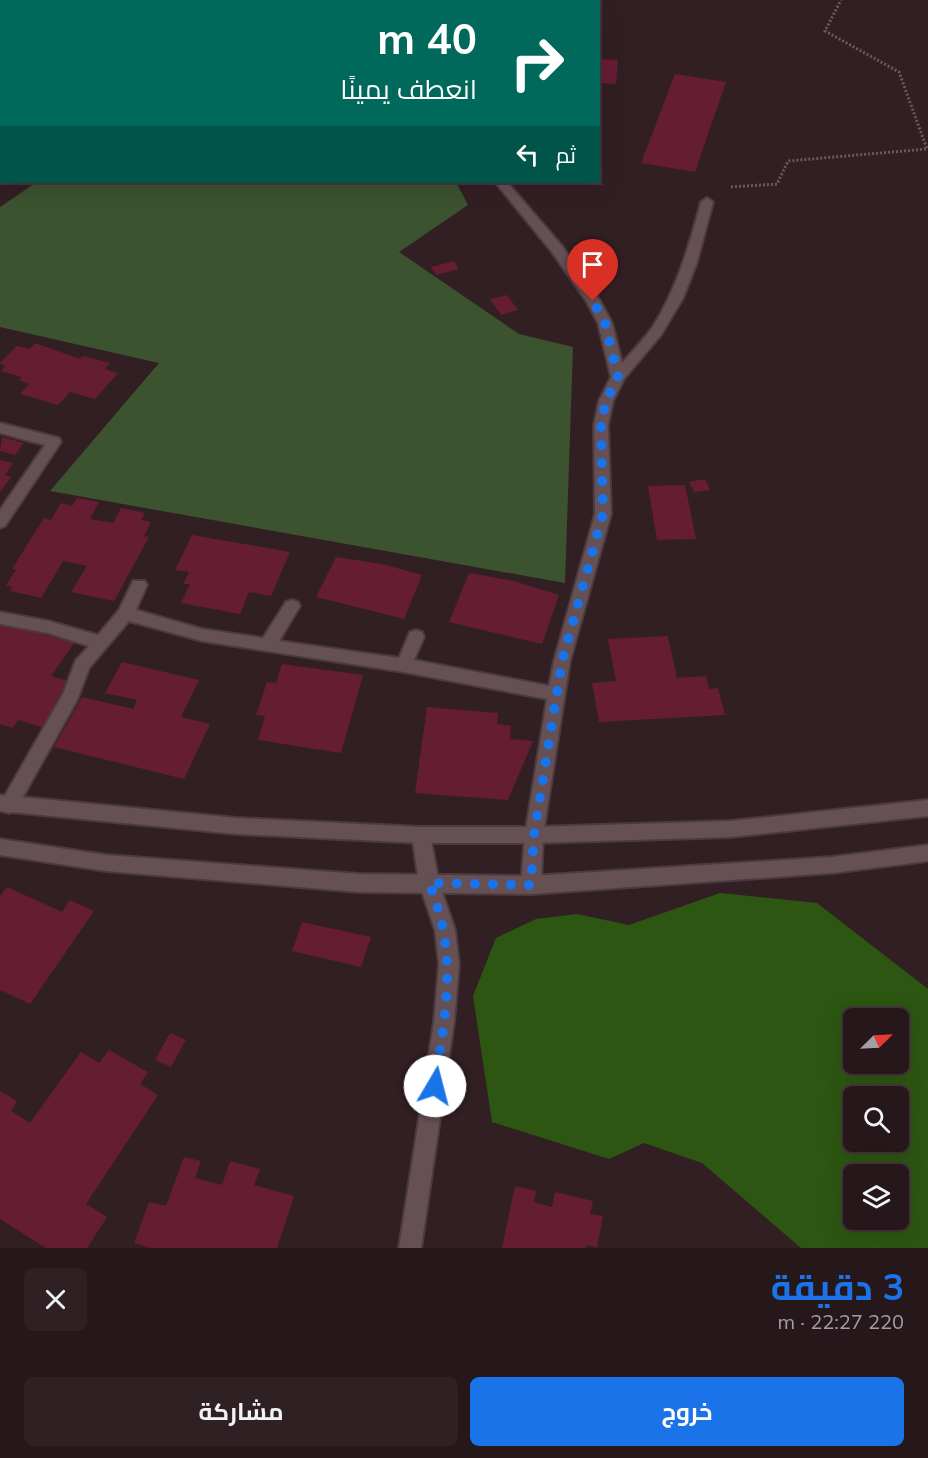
<!DOCTYPE html>
<html lang="ar">
<meta charset="utf-8">
<style>
body{margin:0;font-family:Mulish,Cairo,sans-serif;background:#2e2023;color:#f1f3f6;direction:rtl;height:100vh;display:flex;flex-direction:column;font-size:22px;white-space:nowrap}
*{box-sizing:border-box;margin:0}
p{font-size:20px;color:#a49fa2}
.icon{flex:none;width:33px;height:33px;fill:none;stroke:currentColor;stroke-width:2;stroke-linecap:round;stroke-linejoin:round}
.map{position:relative;height:1248px;overflow:hidden;direction:ltr}
.panel{display:flex;flex-direction:column;background:#26171a;flex:1}
.panel>*{flex:none}
.guide{position:absolute;left:0px;top:0px;width:600px;height:183px;box-shadow:0 6px 24px #0002,0 0 0 2px #423639;direction:rtl;background:#00695c;color:#fff;overflow:hidden}
.needle{width:39px;rotate:66deg}
.fabs{position:absolute;left:843px;top:1008px;display:grid;gap:12px}
.fabs a{display:grid;place-items:center;width:66px;height:66px;border-radius:9px;background:#26171a;box-shadow:0 6px 24px #0002,0 0 0 2px #423639;font-size:30px}
.pin{position:absolute;display:grid;place-items:center;width:51px;height:51px;color:#fff;margin:-62px -26px;border-radius:50% 50% 50% 0;rotate:-45deg;box-shadow:0 0 6px #0007}
.pin .icon{rotate:45deg}
.me{position:absolute;width:66px;margin:-33px;rotate:8deg;stroke-linejoin:round;filter:drop-shadow(0 0 4px #0008)}
.turn{display:flex;align-items:center;gap:21px;height:126px;padding:0 24px;font-size:27px}
.turn .icon{width:78px;height:78px;stroke-width:2.5}
.turn b{display:block;font-size:42px;line-height:51px}
.then{display:flex;align-items:center;height:57px;padding:0 24px;background:#0003;gap:12px;font-size:22px}
.round{display:grid;place-items:center;flex:none;width:63px;height:63px;border-radius:9px;background:#2e2023}
.overview{display:flex;align-items:center;justify-content:space-between;height:102px;padding:0 24px}
h1{font-size:36px;font-weight:700;line-height:45px;color:#1a73e8}
.action{display:flex;gap:12px;margin-top:auto;padding:12px 24px}
.action a{flex:1;height:69px;border-radius:9px;background:#1a73e8;color:#fff;font-size:24px;font-weight:700;line-height:69px;text-align:center}
.action a+a{background:#2e2023;color:#f1f3f6}
.map>svg:first-child{display:block}
.green{fill:#3b532f}
.forest{fill:#2d5612;fill-rule:evenodd}
.building{fill:#651d34}
.lines{fill:none;stroke-linecap:round;stroke-linejoin:round}
.minor-casing{stroke:#4b3b3f;stroke-width:4}
.tertiary-casing{stroke:#4b3b3f;stroke-width:4}
.path{stroke:#6a595d;stroke-width:3;stroke-dasharray:2 2;stroke-linecap:butt}
.minor{fill:#665054;fill-rule:evenodd}
.tertiary{fill:#665054;fill-rule:evenodd}
.route{stroke:#1a73e8;stroke-width:10;stroke-dasharray:0 18}
</style>
<div class="map">
<svg width="928" height="1248" viewBox="0 0 928 1248">
<rect width="100%" height="100%" fill="#321f23"/>
<path class="green" d="M 37,182 L 456,182 L 468,205 L 399,252 L 519,334 L 573,347 L 565,583 L 50,491 L 159,363 L 0,327 L 0,207 Z"/>
<path class="forest" d="M 720,893 L 817,903 L 928,989 L 928,1248 L 801,1248 L 702,1163 L 644,1143 L 609,1159 L 492,1122 L 473,996 L 496,938 L 536,919 L 577,914 L 629,925 ZM 854,1018 L 898,1018 L 898,1064 L 854,1064 ZM 854,1096 L 898,1096 L 898,1142 L 854,1142 ZM 854,1174 L 898,1174 L 898,1220 L 854,1220 Z"/>
<g class="building">
<path d="M 598,59 L 618,60 L 616,84 L 598,83 Z"/>
<path d="M 675,74 L 726,82 L 695,172 L 641,163 Z"/>
<path d="M 454,261 L 459,269 L 436,275 L 431,267 Z"/>
<path d="M 507,295 L 518,310 L 501,315 L 490,299 Z"/>
<path d="M 35,343 L 80,359 L 83,356 L 110,363 L 105,369 L 118,373 L 95,399 L 70,392 L 58,405 L 20,394 L 29,384 L 19,380 L 22,377 L 1,371 L 6,366 L 0,363 L 17,346 L 30,349 Z"/>
<path d="M 2,437 L 24,443 L 15,455 L 0,451 Z"/>
<path d="M 0,460 L 13,463 L 5,475 L 11,477 L 0,492 Z"/>
<path d="M 705,479 L 710,490 L 694,492 L 689,482 Z"/>
<path d="M 685,485 L 696,539 L 657,540 L 648,486 Z"/>
<path d="M 77,498 L 99,502 L 90,519 L 113,523 L 121,508 L 145,513 L 141,520 L 151,522 L 144,536 L 149,537 L 114,601 L 71,592 L 87,566 L 63,561 L 41,598 L 10,591 L 12,587 L 6,585 L 16,570 L 12,569 L 44,518 L 51,520 L 61,503 L 72,506 Z"/>
<path d="M 192,535 L 290,552 L 271,596 L 249,592 L 240,614 L 181,603 L 190,584 L 183,584 L 189,572 L 175,570 Z"/>
<path d="M 336,557 L 382,564 L 422,575 L 404,619 L 316,597 Z"/>
<path d="M 469,573 L 514,581 L 559,595 L 542,644 L 449,622 Z"/>
<path d="M 0,622 L 74,643 L 51,676 L 68,681 L 64,686 L 70,687 L 44,728 L 18,720 L 13,728 L 0,724 Z"/>
<path d="M 668,636 L 677,678 L 706,676 L 709,689 L 718,688 L 725,715 L 599,722 L 592,683 L 616,681 L 608,639 Z"/>
<path d="M 122,662 L 199,680 L 181,717 L 210,724 L 184,779 L 54,747 L 82,697 L 133,709 L 137,700 L 105,693 Z"/>
<path d="M 282,664 L 363,675 L 341,753 L 258,740 L 265,716 L 256,715 L 267,682 L 276,683 Z"/>
<path d="M 427,707 L 498,713 L 497,724 L 511,726 L 510,739 L 533,741 L 508,800 L 415,793 Z"/>
<path d="M 7,887 L 62,912 L 70,900 L 94,911 L 30,1004 L 0,990 L 0,896 Z"/>
<path d="M 302,922 L 371,937 L 361,967 L 292,951 Z"/>
<path d="M 170,1033 L 186,1040 L 171,1067 L 155,1060 Z"/>
<path d="M 109,1050 L 148,1072 L 140,1084 L 158,1095 L 86,1204 L 107,1217 L 87,1248 L 46,1248 L 0,1219 L 0,1091 L 17,1101 L 11,1111 L 30,1123 L 81,1052 L 99,1063 Z"/>
<path d="M 184,1157 L 201,1161 L 195,1178 L 222,1185 L 230,1161 L 260,1169 L 254,1185 L 294,1196 L 277,1248 L 150,1248 L 134,1243 L 149,1202 L 166,1206 Z"/>
<path d="M 515,1186 L 536,1191 L 534,1202 L 552,1207 L 555,1192 L 593,1201 L 590,1214 L 603,1216 L 597,1248 L 587,1245 L 586,1248 L 502,1248 Z"/>
</g>
<g class="lines">
<g class="minor-casing">
<g id="minor">
<path d="M 305,0 L 316,0 L 317,2 L 306,2 Z"/>
<path d="M 495,182 L 507,182 L 562,246 L 600,301 L 612,323 L 622,363 C 632,352 643,340 652,328 C 677,289 689,246 701,202 L 707,198 L 713,202 L 697,262 L 683,298 L 661,335 L 624,379 L 613,401 L 608,425 L 611,514 L 570,661 L 543,835 L 541,885 L 538,891 L 531,894 L 524,891 L 521,885 L 525,835 L 547,699 L 404,672 L 202,641 L 129,621 L 89,668 L 77,700 L 15,811 L 9,813 L 3,811 L 0,805 L 3,799 L 63,694 L 76,660 L 89,646 L 48,633 L 0,624 L 0,612 L 48,621 L 98,635 L 119,610 L 133,581 L 145,581 L 147,585 L 136,610 L 202,629 L 263,638 L 286,602 L 292,600 L 298,602 L 300,606 L 279,641 L 399,658 L 410,632 L 416,630 L 422,632 L 424,637 L 414,660 L 549,686 L 554,661 L 595,514 L 594,425 L 599,401 L 611,377 L 598,323 L 587,302 L 552,252 Z"/>
<path d="M 0,423 L 59,438 L 61,442 L 5,526 L 0,528 L 0,510 L 45,445 L 0,433 Z"/>
<path d="M 421,827 L 428,829 L 430,835 L 439,883 L 455,930 L 459,964 L 454,1022 L 421,1248 L 399,1248 L 434,1022 L 439,964 L 435,930 L 419,883 L 412,835 L 414,829 Z"/>
</g>
</g>
<g class="tertiary-casing">
<g id="tertiary">
<path d="M 0,795 L 237,818 L 421,827 L 534,827 L 731,821 L 928,800 L 928,816 L 731,837 L 534,843 L 421,843 L 237,834 L 0,811 Z"/>
<path d="M 0,839 L 106,855 L 359,874 L 531,876 L 832,857 L 928,845 L 928,861 L 832,873 L 531,894 L 359,892 L 106,871 L 0,855 Z"/>
</g>
</g>
<path class="path" d="M 731,187 L 777,184 L 788,161 L 927,149 L 899,72 L 825,31 L 841,0"/>
<use href="#minor" class="minor"/>
<use href="#tertiary" class="tertiary"/>
</g>
<g class="lines">
<path class="route" d="M 435,1086 C 445,1011 459,956 429,883 L 531,885 L 534,835 L 562,661 L 603,514 L 601,424 L 606,401 L 618,377 L 605,323 L 593,301"/>
</g>
</svg>
<div class="fabs">
<a><svg class="needle" viewBox="-14 -14 28 28"><path d="M0-13l5 13h-10z" fill="#e53935"/><path d="M0 13l5-13h-10z" fill="#a49fa2"/></svg></a>
<a><svg class="icon" aria-label="search" viewBox="0 0 24 24"><circle cx="10" cy="10" r="6"/><path d="M15 15l6 6"/></svg></a>
<a><svg class="icon" aria-label="layers" viewBox="0 0 24 24"><path d="M12 4l9 5-9 5-9-5zM3 14l9 5 9-5"/></svg></a>
</div>
<div class="pin" style="left:593px;top:301px;background:#d93025"><svg class="icon" aria-label="arrive" viewBox="0 0 24 24"><path d="M6 21V4h12l-3 4 3 4H6"/></svg></div>
<svg class="me" style="left:435px;top:1086px" viewBox="-20 -20 40 40"><circle r="19" fill="#fff"/><path d="M0-13L10 11 0 6-10 11z" fill="#1a73e8"/></svg>
<div class="guide">
<div class="turn"><svg class="icon" aria-label="right" viewBox="0 0 24 24"><path d="M7 20v-9h11M14 6l5 5-5 5"/></svg><div><b>40 m</b>انعطف يمينًا</div></div>
<div class="then">ثم<svg class="icon" aria-label="left" viewBox="0 0 24 24"><path d="M17 20v-9H6M10 6l-5 5 5 5"/></svg></div>
</div>
</div>
<section class="panel">
<div class="overview"><div><h1>3 دقيقة</h1><p>220 m · 22:27</p></div><a class="round"><svg class="icon" aria-label="close" viewBox="0 0 24 24"><path d="M6 6l12 12M18 6L6 18"/></svg></a></div>
<div class="action"><a>خروج</a><a>مشاركة</a></div>
</section>
